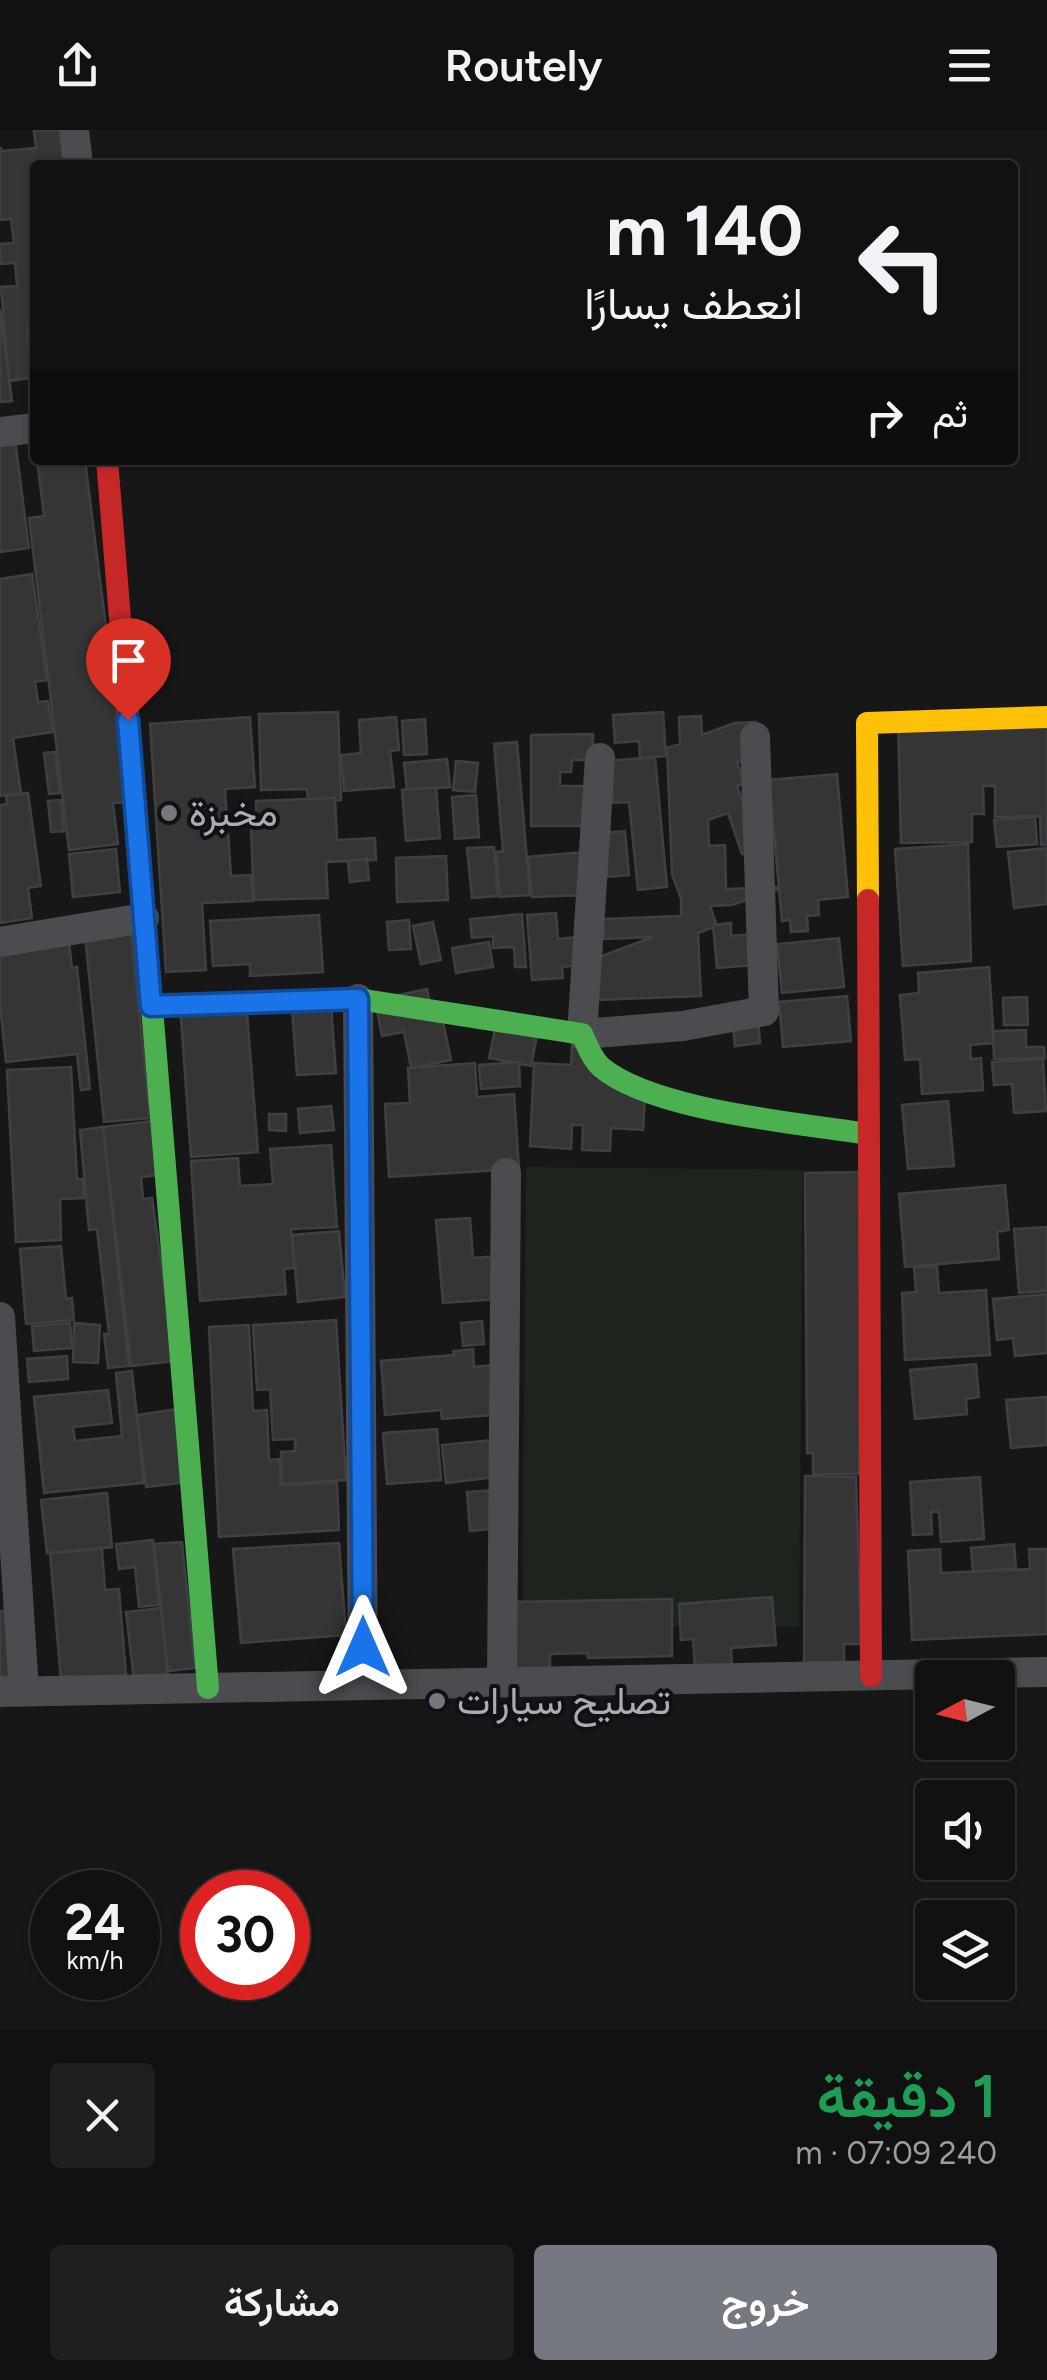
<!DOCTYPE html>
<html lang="ar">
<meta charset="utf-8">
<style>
body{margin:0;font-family:Figtree,Vazirmatn,sans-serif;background:#1e1f1f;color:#f1f3f6;direction:rtl;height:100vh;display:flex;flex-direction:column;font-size:38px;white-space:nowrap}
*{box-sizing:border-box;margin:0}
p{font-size:32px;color:#9c9d9f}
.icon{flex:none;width:55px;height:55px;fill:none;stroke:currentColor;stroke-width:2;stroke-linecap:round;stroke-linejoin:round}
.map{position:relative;height:1900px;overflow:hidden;direction:ltr}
.side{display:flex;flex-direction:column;background:#111;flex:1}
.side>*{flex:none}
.top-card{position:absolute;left:30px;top:30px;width:988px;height:305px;border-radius:10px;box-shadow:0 2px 8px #0004,0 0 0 2px #303131;direction:rtl;background:#111;color:#f1f3f6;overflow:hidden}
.needle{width:65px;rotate:263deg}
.controls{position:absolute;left:915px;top:1530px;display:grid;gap:20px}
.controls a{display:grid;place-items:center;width:100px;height:100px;border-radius:10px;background:#111;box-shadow:0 2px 8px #0004,0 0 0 2px #303131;font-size:50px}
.speed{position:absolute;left:30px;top:1740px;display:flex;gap:20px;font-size:50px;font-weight:700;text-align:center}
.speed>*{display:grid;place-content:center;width:130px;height:130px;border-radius:50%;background:#111;box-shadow:0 2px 8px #0004,0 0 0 2px #303131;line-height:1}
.speed small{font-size:25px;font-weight:400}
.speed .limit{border:15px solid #d22;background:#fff;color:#111}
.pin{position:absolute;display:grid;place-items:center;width:85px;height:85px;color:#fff;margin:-102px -42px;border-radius:50% 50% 50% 0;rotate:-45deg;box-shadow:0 0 10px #0007}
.pin .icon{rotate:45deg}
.me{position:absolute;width:110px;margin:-55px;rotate:0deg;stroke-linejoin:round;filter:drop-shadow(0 0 8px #0008)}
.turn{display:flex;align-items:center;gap:35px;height:210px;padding:0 50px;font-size:45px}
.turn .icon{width:130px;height:130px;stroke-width:2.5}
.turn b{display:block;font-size:70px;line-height:85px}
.then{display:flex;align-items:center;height:95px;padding:0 50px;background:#0003;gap:20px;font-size:38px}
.round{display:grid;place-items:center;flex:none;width:105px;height:105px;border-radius:10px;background:#1e1f1f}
.headline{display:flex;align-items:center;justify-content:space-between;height:170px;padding:0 50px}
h1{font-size:60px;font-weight:600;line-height:75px;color:#1e9e55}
.button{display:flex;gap:20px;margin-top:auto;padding:20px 50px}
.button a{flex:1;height:115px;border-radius:10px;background:#757880;color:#fff;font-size:40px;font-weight:600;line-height:115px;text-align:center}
.button a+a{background:#1e1f1f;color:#f1f3f6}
header{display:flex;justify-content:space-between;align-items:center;height:130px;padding:0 50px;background:#111;font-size:45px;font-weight:600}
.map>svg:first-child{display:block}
.green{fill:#1d241e}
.building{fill:#353536;stroke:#3f4043;stroke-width:2.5}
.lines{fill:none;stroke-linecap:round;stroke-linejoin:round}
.street{stroke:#4b4c50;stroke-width:30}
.fast{stroke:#4caf50;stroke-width:22}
.slow{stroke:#ffc107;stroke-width:22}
.jam{stroke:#c62828;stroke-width:22}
.route-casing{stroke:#114b97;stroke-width:25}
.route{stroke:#1a73e8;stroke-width:18}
.poi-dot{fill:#757880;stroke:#111113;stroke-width:4}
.labels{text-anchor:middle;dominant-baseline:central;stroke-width:8;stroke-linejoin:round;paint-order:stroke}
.poi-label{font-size:38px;fill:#a8adb8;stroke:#111113;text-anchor:start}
</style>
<header><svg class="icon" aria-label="menu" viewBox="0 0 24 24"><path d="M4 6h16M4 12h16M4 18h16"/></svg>Routely<svg class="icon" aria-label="share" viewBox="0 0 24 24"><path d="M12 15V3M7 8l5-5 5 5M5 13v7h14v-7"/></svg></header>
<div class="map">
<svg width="1047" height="1900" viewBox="0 0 1047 1900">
<rect width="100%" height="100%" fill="#171717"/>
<path class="green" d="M 526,1037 L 803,1040 L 799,1497 L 522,1495 Z"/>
<g class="building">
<path d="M 63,0 L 66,35 L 35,35 L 35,196 L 27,197 L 31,248 L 9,251 L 1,157 L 17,156 L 15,133 L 0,134 L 0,114 L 14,113 L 11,89 L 0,90 L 0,17 L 2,21 L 36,18 L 34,1 Z"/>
<path d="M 0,179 L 12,271 L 0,272 Z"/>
<path d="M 15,310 L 29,418 L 0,422 L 0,312 Z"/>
<path d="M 37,330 L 85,330 L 128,672 L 113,673 L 118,714 L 69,720 L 29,388 L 44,386 Z"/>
<path d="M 32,444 L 47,550 L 35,552 L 38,572 L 48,571 L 53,602 L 13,608 L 21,663 L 0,666 L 0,449 Z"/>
<path d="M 1047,581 L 1047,715 L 1041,715 L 1040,686 L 995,687 L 995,656 L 983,656 L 984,684 L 972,684 L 972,712 L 901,713 L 898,585 Z"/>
<path d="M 338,582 L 341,670 L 308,671 L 307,659 L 261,660 L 259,584 Z"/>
<path d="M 663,582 L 666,626 L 640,628 L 639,611 L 615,613 L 613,585 Z"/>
<path d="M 701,586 L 702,605 L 734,593 L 756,592 L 757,631 L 737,632 L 745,653 L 737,656 L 761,724 L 742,724 L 728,683 L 708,690 L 709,716 L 725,715 L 726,759 L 785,757 L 732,775 L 710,776 L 717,796 L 698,803 L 701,866 L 597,870 L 596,828 L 653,807 L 604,809 L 603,789 L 681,786 L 681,769 L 672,744 L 667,618 L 680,614 L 679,587 Z"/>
<path d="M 250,587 L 255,657 L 225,659 L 231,746 L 251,745 L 253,771 L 202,773 L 206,840 L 166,842 L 150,594 Z"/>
<path d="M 396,587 L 399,620 L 390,621 L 394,657 L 344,661 L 341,625 L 361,623 L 359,590 Z"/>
<path d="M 425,589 L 427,624 L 404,625 L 402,591 Z"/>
<path d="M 593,604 L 593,630 L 572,630 L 571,642 L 560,642 L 560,656 L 594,656 L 594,696 L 531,696 L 531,605 Z"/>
<path d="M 517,612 L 530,765 L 500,767 L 496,722 L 503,721 L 494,614 Z"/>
<path d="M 55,622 L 60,663 L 49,664 L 44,623 Z"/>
<path d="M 655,627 L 667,757 L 638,760 L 629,672 L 613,673 L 609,631 Z"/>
<path d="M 447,629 L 450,657 L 407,661 L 404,633 Z"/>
<path d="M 456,631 L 478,633 L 475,662 L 453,660 Z"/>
<path d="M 837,644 L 848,767 L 818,770 L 819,785 L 807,786 L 808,801 L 791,802 L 790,790 L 782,791 L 769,650 Z"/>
<path d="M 436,657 L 440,708 L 406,711 L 402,660 Z"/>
<path d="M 28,663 L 41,756 L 28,758 L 32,788 L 0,793 L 0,675 L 7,674 L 6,666 Z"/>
<path d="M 476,665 L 479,707 L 455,709 L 452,667 Z"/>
<path d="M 335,668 L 337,710 L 375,708 L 376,730 L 326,732 L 328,768 L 254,770 L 251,699 L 257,699 L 256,671 Z"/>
<path d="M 61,670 L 64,701 L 51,702 L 48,671 Z"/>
<path d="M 1035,687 L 1037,714 L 997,717 L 994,690 Z"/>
<path d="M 625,701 L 629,745 L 607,747 L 603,703 Z"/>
<path d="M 968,714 L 971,831 L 903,836 L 895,719 Z"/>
<path d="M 494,717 L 498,766 L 472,768 L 467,718 Z"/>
<path d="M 1047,718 L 1047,774 L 1014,778 L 1008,722 Z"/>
<path d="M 116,719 L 120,762 L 73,767 L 69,724 Z"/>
<path d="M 583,722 L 586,765 L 532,767 L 528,727 Z"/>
<path d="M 446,726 L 448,770 L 397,772 L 396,728 Z"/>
<path d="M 367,729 L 369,750 L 350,752 L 348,731 Z"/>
<path d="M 556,783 L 558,809 L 578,807 L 580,835 L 562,837 L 563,848 L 532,850 L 527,785 Z"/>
<path d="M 522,784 L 526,837 L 515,837 L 514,817 L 493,818 L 493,806 L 472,808 L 470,789 Z"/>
<path d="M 319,785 L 323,842 L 250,846 L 250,834 L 213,836 L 210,791 Z"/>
<path d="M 409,790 L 411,819 L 389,820 L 387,792 Z"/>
<path d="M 433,792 L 441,830 L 421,834 L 413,796 Z"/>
<path d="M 731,793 L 731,806 L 753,804 L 755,835 L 717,838 L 713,795 Z"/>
<path d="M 131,802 L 150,988 L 104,992 L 85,806 Z"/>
<path d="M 68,804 L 72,838 L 77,837 L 90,959 L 81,960 L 77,924 L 6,932 L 0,875 L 0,811 Z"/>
<path d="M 839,808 L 844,857 L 782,863 L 777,814 Z"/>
<path d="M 489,812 L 493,837 L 456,843 L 452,818 Z"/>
<path d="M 989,837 L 994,913 L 970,915 L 971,929 L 981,928 L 983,960 L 922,964 L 920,929 L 905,930 L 900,865 L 919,863 L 918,843 Z"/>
<path d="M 427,859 L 433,889 L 442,887 L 451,930 L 411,938 L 404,902 L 382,906 L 375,870 Z"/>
<path d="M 847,866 L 851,911 L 783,917 L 779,872 Z"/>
<path d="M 1027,867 L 1028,895 L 1004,895 L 1003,868 Z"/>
<path d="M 246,870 L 258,1022 L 191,1027 L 180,875 Z"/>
<path d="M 331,875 L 336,943 L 297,945 L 292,878 Z"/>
<path d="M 757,875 L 760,913 L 735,916 L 731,877 Z"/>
<path d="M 499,881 L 540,890 L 531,936 L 489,928 Z"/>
<path d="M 1026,900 L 1026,917 L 1044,917 L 1045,928 L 994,929 L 993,901 Z"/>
<path d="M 572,916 L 646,953 L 643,1000 L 611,998 L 610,1021 L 582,1020 L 583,995 L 572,995 L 571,1019 L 530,1016 L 534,933 L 571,935 Z"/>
<path d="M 1043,929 L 1046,981 L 1014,983 L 1012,954 L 994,955 L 992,932 Z"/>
<path d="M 519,932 L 520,956 L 481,959 L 479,935 Z"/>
<path d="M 475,933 L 477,967 L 514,964 L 519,1039 L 389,1047 L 385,974 L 410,973 L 408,938 Z"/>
<path d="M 71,937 L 77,1049 L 83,1049 L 84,1068 L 60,1069 L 61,1110 L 16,1112 L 7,940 Z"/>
<path d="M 948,971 L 954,1036 L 908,1039 L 902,975 Z"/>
<path d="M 331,976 L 334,1000 L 300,1003 L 298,979 Z"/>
<path d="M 269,984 L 286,984 L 286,1001 L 269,1000 Z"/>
<path d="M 154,991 L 160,1045 L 141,1047 L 143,1069 L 152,1068 L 175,1231 L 131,1236 L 103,997 Z"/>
<path d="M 103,997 L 129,1236 L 108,1238 L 104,1204 L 109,1204 L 97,1099 L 89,1100 L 80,1000 Z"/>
<path d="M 331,1015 L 337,1097 L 291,1099 L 294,1138 L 284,1139 L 286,1164 L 200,1171 L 191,1031 L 238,1028 L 240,1056 L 273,1054 L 270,1019 Z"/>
<path d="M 861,1042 L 859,1344 L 813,1344 L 813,1323 L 807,1323 L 805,1043 Z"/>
<path d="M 1005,1055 L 1009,1100 L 997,1102 L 999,1129 L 905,1137 L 899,1064 Z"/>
<path d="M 470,1088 L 473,1128 L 512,1125 L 515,1168 L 443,1173 L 436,1090 Z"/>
<path d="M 1047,1097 L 1047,1161 L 1019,1163 L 1014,1099 Z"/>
<path d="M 339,1101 L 345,1167 L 298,1172 L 292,1105 Z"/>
<path d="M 61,1116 L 66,1169 L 72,1168 L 74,1190 L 26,1194 L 20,1119 Z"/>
<path d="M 937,1136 L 939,1163 L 986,1160 L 990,1225 L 905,1230 L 902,1163 L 916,1162 L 914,1137 Z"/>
<path d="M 1047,1164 L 1047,1223 L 1015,1226 L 1013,1208 L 997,1210 L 993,1169 Z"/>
<path d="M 336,1190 L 346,1350 L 282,1354 L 281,1322 L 295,1321 L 295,1309 L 273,1310 L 270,1259 L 257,1260 L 253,1195 Z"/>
<path d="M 482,1191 L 484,1214 L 463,1216 L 461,1193 Z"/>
<path d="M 70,1193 L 72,1218 L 34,1221 L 32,1196 Z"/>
<path d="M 74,1193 L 100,1195 L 98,1233 L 73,1232 Z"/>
<path d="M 249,1195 L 253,1281 L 267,1280 L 269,1330 L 279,1329 L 281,1355 L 337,1353 L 339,1400 L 219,1407 L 209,1197 Z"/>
<path d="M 473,1219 L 474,1237 L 492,1235 L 506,1284 L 442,1289 L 441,1280 L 385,1285 L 381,1231 L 454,1225 L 453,1221 Z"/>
<path d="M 67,1226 L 68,1249 L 29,1252 L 27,1229 Z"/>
<path d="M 976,1234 L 979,1267 L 966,1269 L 967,1284 L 915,1289 L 910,1240 Z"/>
<path d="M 132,1241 L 144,1353 L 44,1363 L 34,1267 L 108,1260 L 112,1293 L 73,1297 L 75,1311 L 122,1306 L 116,1243 Z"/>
<path d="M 1047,1267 L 1047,1315 L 1011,1318 L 1006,1270 Z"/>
<path d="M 178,1279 L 188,1352 L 146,1357 L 137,1285 Z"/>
<path d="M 437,1299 L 441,1350 L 387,1354 L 383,1303 Z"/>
<path d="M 492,1310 L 496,1347 L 446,1353 L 442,1315 Z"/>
<path d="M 805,1346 L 856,1347 L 861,1514 L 844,1514 L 844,1545 L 804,1545 Z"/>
<path d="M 980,1347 L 984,1409 L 941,1412 L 939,1382 L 931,1382 L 932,1404 L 913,1405 L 910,1352 Z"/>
<path d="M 498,1360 L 501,1398 L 470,1401 L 467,1362 Z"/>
<path d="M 107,1363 L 112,1417 L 47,1423 L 41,1370 Z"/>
<path d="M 153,1410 L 159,1475 L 139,1477 L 135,1437 L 119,1439 L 116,1414 Z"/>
<path d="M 182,1412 L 195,1538 L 168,1541 L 154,1414 Z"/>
<path d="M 339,1413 L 346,1505 L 241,1513 L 233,1419 Z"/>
<path d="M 1014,1414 L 1016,1438 L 973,1442 L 971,1418 Z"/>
<path d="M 102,1419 L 105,1460 L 119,1459 L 126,1545 L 61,1550 L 50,1423 Z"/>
<path d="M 940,1419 L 941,1443 L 1030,1439 L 1029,1419 L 1047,1419 L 1047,1504 L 912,1510 L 908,1421 Z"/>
<path d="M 772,1467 L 776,1515 L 731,1518 L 732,1536 L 695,1539 L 693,1509 L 681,1510 L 679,1474 Z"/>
<path d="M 672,1469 L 672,1526 L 588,1528 L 588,1523 L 550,1524 L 550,1543 L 505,1544 L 507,1472 Z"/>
<path d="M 161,1478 L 168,1547 L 134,1551 L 126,1482 Z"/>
<path d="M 0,1481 L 5,1481 L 10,1546 L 0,1547 Z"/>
</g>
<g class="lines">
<g class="street">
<path d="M 74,0 L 78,35"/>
<path d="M 0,302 L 35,298"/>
<path d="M 600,628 L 582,904 L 683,896 L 764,881 L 755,607"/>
<path d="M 0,812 L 144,788"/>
<path d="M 358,869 L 363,1555"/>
<path d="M 0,1187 L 24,1561"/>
<path d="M 502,1552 L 506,1043"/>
<path d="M 0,1562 L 1047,1542"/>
</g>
<g class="fast">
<path d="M 145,793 L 208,1558"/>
<path d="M 151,876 L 358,869 L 582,904 C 587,915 592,929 601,937 C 653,981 800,993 868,1004"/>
</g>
<path class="slow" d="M 868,770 L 867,593 L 1047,587"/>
<g class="jam">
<path d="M 107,330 L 145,793"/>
<path d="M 868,770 L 871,1546"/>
</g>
</g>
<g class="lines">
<g class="route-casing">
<path id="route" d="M 128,590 L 151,876 L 358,869 L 363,1517"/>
</g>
<use href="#route" class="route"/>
</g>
<g class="poi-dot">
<circle cx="169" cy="683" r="10"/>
<circle cx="437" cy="1571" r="10"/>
</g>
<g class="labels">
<g class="poi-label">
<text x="189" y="683">مخبزة</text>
<text x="457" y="1571">تصليح سيارات</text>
</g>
</g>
</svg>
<div class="controls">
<a><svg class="needle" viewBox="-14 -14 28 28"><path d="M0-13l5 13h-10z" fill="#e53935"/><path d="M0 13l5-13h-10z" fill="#9c9d9f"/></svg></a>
<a><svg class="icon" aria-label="sound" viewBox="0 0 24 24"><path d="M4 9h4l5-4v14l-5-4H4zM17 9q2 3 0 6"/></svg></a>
<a><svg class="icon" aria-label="layers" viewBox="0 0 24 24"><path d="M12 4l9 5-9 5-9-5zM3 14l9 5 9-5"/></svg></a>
</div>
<div class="speed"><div>24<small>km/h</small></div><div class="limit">30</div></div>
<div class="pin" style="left:128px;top:590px;background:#d93025"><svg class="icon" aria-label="arrive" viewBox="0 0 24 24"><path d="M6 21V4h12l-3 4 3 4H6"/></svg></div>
<svg class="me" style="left:363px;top:1517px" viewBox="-20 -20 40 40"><path d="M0-17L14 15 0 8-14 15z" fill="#1a73e8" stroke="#fff" stroke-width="4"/></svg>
<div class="top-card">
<div class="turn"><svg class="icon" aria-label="left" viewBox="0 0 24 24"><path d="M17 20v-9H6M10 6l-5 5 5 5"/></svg><div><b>140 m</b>انعطف يسارًا</div></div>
<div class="then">ثم<svg class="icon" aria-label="right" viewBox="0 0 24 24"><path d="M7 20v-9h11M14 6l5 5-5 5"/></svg></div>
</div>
</div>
<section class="side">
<div class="headline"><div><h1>1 دقيقة</h1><p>240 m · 07:09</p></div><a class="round"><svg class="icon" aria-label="close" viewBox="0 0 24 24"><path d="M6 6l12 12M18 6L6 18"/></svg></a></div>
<div class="button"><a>خروج</a><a>مشاركة</a></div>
</section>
